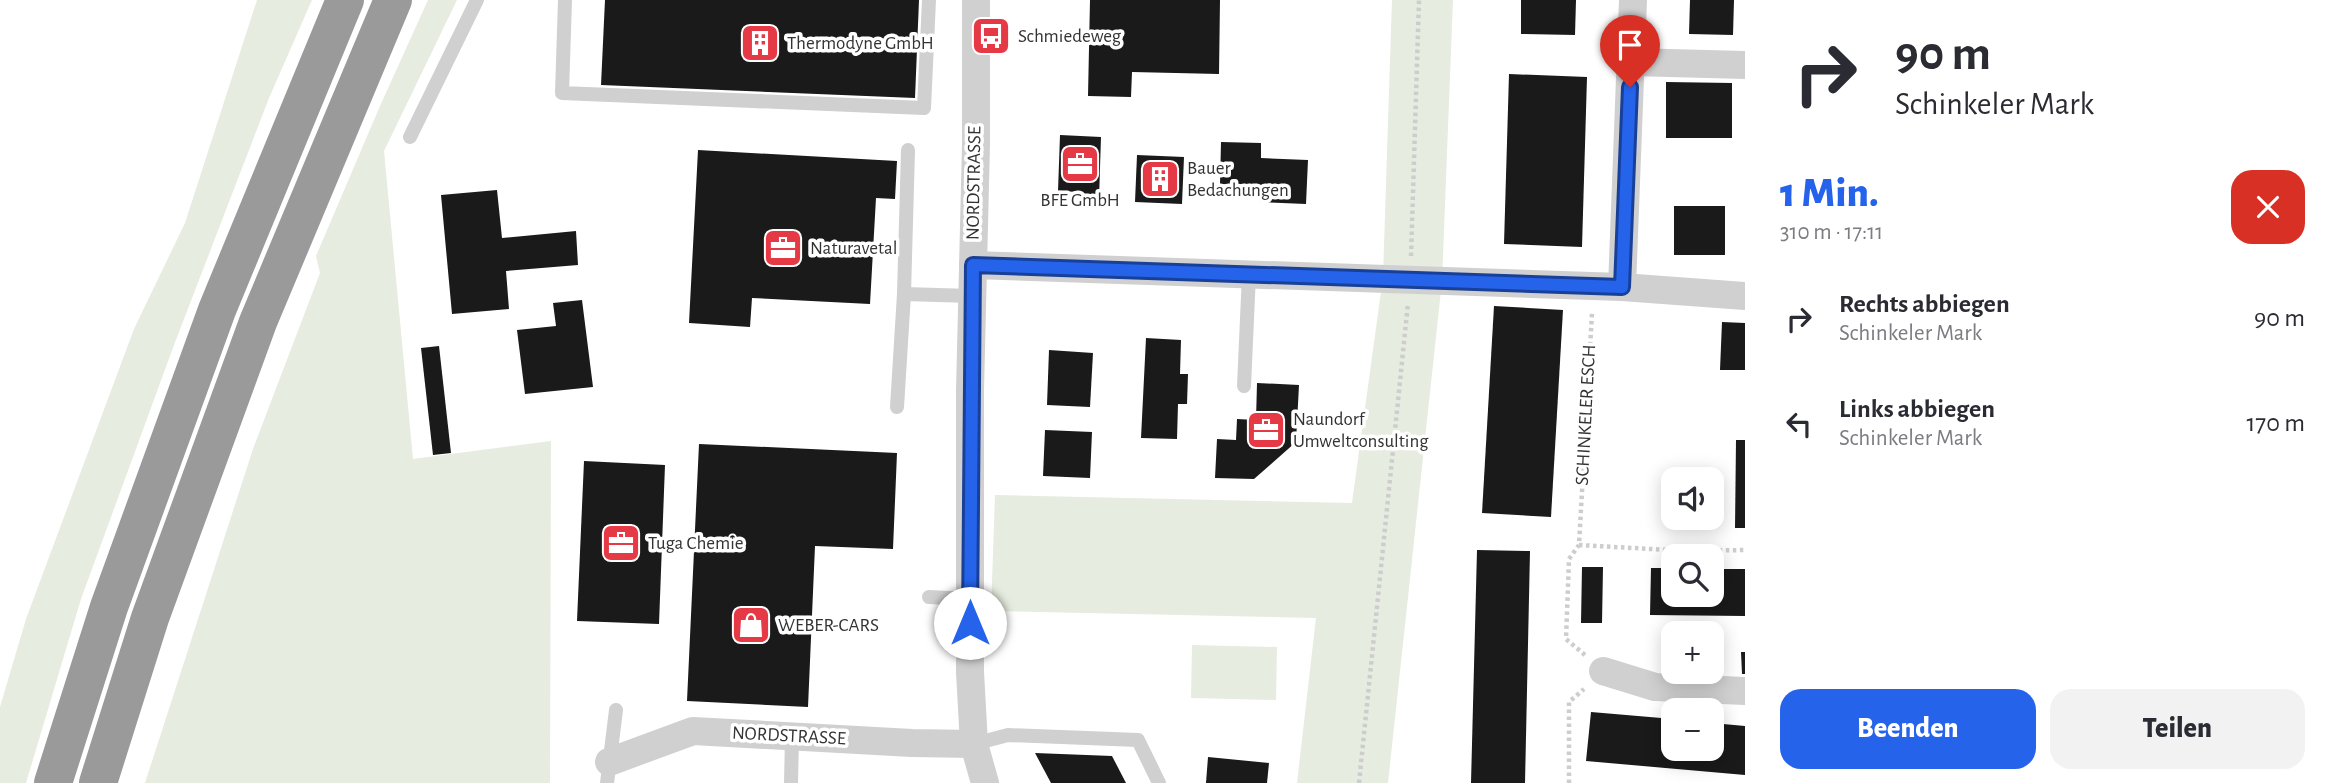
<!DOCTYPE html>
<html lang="de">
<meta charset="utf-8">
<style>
body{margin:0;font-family:"Alegreya Sans",sans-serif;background:#f2f2f3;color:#2b2b33;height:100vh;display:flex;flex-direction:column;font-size:26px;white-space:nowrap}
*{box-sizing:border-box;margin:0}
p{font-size:23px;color:#7c7c81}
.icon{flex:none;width:38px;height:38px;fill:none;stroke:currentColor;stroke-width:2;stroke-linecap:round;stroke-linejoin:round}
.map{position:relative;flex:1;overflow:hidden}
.drawer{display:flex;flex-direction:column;background:#fff;width:595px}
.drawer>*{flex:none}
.hud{background:#fff;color:#2b2b33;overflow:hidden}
.controls{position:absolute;left:1661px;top:467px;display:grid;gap:14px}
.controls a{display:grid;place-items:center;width:63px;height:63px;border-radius:14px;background:#fff;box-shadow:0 4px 18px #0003;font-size:35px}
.pin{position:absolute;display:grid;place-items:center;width:60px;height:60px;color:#fff;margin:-72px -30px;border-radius:50% 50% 50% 0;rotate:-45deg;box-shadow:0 0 7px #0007}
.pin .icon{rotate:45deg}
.me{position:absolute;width:77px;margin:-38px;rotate:0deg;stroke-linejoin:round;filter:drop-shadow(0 0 5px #0008)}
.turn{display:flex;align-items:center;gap:24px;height:147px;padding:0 35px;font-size:32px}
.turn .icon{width:91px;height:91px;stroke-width:2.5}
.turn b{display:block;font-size:49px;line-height:60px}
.round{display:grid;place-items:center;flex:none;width:74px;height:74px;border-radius:21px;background:#f2f2f3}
.head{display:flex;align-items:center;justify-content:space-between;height:119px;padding:0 35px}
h1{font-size:42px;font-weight:800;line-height:52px;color:#2563eb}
.button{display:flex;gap:14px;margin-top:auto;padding:14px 35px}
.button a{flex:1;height:80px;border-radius:21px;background:#2563eb;color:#fff;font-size:28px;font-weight:800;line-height:80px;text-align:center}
.button a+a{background:#f2f2f3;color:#2b2b33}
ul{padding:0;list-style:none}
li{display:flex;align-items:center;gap:21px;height:105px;padding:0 35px}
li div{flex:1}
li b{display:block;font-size:26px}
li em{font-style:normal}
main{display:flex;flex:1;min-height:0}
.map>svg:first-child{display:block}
.green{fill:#e6ecdf}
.building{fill:#1a1a1a}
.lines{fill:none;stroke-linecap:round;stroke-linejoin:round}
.path{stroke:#cdcdcd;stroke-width:4.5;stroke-dasharray:3.5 3.5;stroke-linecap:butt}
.lane{stroke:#d0d0d0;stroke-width:14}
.street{stroke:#d0d0d0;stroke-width:28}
.highway{stroke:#9a9a9a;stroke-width:38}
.route-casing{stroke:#184099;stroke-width:18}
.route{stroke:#2563eb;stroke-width:12}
.labels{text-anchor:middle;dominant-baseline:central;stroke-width:7;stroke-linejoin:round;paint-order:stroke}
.poi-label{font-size:19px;fill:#333;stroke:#fff;text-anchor:start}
.street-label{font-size:19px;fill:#333;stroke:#fff}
</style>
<main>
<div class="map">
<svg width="1745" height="783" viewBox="0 0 1745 783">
<rect width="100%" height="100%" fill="#fff"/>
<g class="green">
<path d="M 257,0 L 312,0 L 269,98 L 174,345 L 81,599 L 26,783 L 0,783 L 0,707 L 26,619 L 134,329 L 185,223 Z"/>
<path d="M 428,0 L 457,0 L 384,151 L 413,459 L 551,441 L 550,783 L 145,783 L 253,449 L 320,273 L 316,256 L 380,106 Z"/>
<path d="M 1392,0 L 1453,0 L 1442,281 L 1388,783 L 1297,783 L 1316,618 L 991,611 L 995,495 L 1352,503 L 1383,277 Z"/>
<path d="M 1192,645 L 1277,647 L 1276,700 L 1191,698 Z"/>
</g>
<g class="building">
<path d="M 605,0 L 919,0 L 915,98 L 601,85 Z"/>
<path d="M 1090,0 L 1220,0 L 1219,74 L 1132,72 L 1131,97 L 1088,96 Z"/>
<path d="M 1521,0 L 1576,0 L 1575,35 L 1521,34 Z"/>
<path d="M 1690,0 L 1734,0 L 1733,35 L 1689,34 Z"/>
<path d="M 1509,74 L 1587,77 L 1582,247 L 1504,244 Z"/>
<path d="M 1666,82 L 1732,83 L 1732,138 L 1666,138 Z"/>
<path d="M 1060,135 L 1101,137 L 1099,199 L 1079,198 L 1079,192 L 1058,191 Z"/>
<path d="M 1221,142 L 1261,143 L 1261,158 L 1308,160 L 1306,204 L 1260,202 L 1260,185 L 1220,184 Z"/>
<path d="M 698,150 L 897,161 L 895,199 L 876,198 L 870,304 L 752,298 L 750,327 L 689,323 Z"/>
<path d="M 1137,155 L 1184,157 L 1182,204 L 1135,202 Z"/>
<path d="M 497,190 L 502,238 L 576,231 L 578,265 L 506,271 L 509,309 L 452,314 L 441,195 Z"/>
<rect x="1674" y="206" width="51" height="49"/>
<path d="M 582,300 L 593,387 L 525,394 L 517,330 L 556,326 L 553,303 Z"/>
<path d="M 1494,306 L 1563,310 L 1551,517 L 1482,513 Z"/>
<path d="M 1722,322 L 1745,323 L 1745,370 L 1720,370 Z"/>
<path d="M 1146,338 L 1181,340 L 1180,374 L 1188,374 L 1187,404 L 1178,404 L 1177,439 L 1141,438 Z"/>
<path d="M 439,346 L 451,453 L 433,455 L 421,348 Z"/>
<path d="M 1049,350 L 1093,353 L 1090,407 L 1047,405 Z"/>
<path d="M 1257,383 L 1299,385 L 1296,442 L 1254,479 L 1215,478 L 1217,439 L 1236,440 L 1237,419 L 1256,420 Z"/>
<path d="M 1045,430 L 1092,432 L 1090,478 L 1043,476 Z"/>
<path d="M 1736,440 L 1745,440 L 1745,528 L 1735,528 Z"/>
<path d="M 699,444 L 897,453 L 893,549 L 815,546 L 808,707 L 687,701 Z"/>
<path d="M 584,461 L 665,465 L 659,624 L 577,621 Z"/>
<path d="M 1477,550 L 1530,551 L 1525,783 L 1471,783 Z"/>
<path d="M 1582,567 L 1603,567 L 1602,623 L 1581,623 Z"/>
<path d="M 1651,568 L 1673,568 L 1673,595 L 1712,595 L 1712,569 L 1745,569 L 1745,616 L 1650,615 Z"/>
<path d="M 1741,652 L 1745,652 L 1745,674 L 1742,674 Z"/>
<path d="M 1591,712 L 1673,719 L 1673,749 L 1712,749 L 1712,723 L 1745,726 L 1745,775 L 1586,761 Z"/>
<path d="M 1035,753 L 1112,756 L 1126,783 L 1051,783 Z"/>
<path d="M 1208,757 L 1269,763 L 1267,783 L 1206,783 Z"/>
</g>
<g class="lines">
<g class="path">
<path d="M 1411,256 L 1419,0"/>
<path d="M 1579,545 L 1687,551 L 1745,550"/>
<path d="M 1585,655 L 1566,639 L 1569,559 L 1579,545 L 1592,313"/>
<path d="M 1359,783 L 1408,303"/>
<path d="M 1569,783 L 1569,702 L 1584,689"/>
</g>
<g class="lane">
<path d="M 565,0 L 562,93 L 924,108 L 929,0"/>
<path d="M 410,137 L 477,0"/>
<path d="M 908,150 L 904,294 L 972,296"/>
<path d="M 1244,386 L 1249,274"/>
<path d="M 897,407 L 904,294"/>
<path d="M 929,597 L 971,599"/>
<path d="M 974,744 L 1008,735 L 1138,740 L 1159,783"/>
<path d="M 607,783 L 616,710"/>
<path d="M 791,783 L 792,737"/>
</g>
<g class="street">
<path d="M 976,0 L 976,144 L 970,391 L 970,672 L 974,744 L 985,783"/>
<path d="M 1633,0 L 1622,287 L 1745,296"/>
<path d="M 1631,62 L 1745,65"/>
<path d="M 973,265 L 1622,287"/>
<path d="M 1603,671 L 1655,687 L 1745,691"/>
<path d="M 609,762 L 693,731 L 912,743 L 974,744"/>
</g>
<g class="highway">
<path d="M 53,783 L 109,607 L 217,310 L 345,0"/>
<path d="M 98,783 L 150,618 L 258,322 L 393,0"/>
</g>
</g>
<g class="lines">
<g class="route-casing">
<path id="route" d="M 970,623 L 973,265 L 1622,287 L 1630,87"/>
</g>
<use href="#route" class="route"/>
</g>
<defs>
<g id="bus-square" transform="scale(2.0125)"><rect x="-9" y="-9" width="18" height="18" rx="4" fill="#e63946" stroke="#fff"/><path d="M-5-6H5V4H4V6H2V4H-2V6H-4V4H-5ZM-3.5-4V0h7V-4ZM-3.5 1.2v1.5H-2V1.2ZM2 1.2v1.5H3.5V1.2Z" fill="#fff"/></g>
<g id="building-square" transform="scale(2.0125)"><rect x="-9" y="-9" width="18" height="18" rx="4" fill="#e63946" stroke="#fff"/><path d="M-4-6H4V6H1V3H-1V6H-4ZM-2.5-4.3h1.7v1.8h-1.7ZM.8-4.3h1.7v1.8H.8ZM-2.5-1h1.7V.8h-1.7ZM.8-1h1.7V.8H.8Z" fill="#fff"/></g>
<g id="office-square" transform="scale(2.0125)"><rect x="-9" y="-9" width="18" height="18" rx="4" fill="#e63946" stroke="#fff"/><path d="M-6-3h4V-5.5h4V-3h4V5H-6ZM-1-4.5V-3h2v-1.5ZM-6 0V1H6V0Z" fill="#fff"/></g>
<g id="shop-square" transform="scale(2.0125)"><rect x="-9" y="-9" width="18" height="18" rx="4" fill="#e63946" stroke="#fff"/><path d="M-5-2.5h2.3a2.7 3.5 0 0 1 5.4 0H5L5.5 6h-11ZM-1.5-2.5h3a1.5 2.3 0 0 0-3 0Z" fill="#fff"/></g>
</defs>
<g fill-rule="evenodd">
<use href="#bus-square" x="991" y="36"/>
<use href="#building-square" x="760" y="43"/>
<use href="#office-square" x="1080" y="164"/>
<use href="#building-square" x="1160" y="179"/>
<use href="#office-square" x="783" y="248"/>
<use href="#office-square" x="1266" y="430"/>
<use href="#office-square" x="621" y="543"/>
<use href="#shop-square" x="751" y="625"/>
</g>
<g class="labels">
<g class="poi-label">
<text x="1018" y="36">Schmiedeweg</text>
<text x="787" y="43">Thermodyne GmbH</text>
<text x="1187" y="168">Bauer<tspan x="1187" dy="22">Bedachungen</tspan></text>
<text x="1080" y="200" text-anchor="middle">BFE GmbH</text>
<text x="810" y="248">Naturavetal</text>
<text x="1293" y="419">Naundorf<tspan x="1293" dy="22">Umweltconsulting</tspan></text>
<text x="648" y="543">Tuga Chemie</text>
<text x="778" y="625">WEBER-CARS</text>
</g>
<g class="street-label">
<text transform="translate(974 183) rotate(-89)">NORDSTRASSE</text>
<text transform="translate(1586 415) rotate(-87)">SCHINKELER ESCH</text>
<text transform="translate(789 736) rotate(3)">NORDSTRASSE</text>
</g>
</g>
</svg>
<div class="controls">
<a><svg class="icon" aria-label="sound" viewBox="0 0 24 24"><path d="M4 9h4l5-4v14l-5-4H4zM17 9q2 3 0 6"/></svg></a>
<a><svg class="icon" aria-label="search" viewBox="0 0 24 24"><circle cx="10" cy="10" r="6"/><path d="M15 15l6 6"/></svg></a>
<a>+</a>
<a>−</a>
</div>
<div class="pin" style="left:1630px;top:87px;background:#d93025"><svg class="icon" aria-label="arrive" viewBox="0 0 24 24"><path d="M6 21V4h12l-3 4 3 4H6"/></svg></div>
<svg class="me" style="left:970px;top:623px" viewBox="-20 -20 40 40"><circle r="19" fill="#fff"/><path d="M0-13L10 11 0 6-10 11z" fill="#2563eb"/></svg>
</div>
<section class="drawer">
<div class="hud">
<div class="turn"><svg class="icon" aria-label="right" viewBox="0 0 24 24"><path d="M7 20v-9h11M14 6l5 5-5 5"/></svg><div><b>90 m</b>Schinkeler Mark</div></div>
</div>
<div class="head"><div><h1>1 Min.</h1><p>310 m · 17:11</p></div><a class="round" style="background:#d93025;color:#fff"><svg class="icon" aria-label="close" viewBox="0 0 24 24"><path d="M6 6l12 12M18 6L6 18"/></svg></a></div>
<ul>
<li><svg class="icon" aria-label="right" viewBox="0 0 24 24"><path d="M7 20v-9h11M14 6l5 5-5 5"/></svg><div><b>Rechts abbiegen</b><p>Schinkeler Mark</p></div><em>90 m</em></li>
<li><svg class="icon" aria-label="left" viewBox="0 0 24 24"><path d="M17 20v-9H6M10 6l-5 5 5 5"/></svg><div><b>Links abbiegen</b><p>Schinkeler Mark</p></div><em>170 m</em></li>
</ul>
<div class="button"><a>Beenden</a><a>Teilen</a></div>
</section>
</main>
